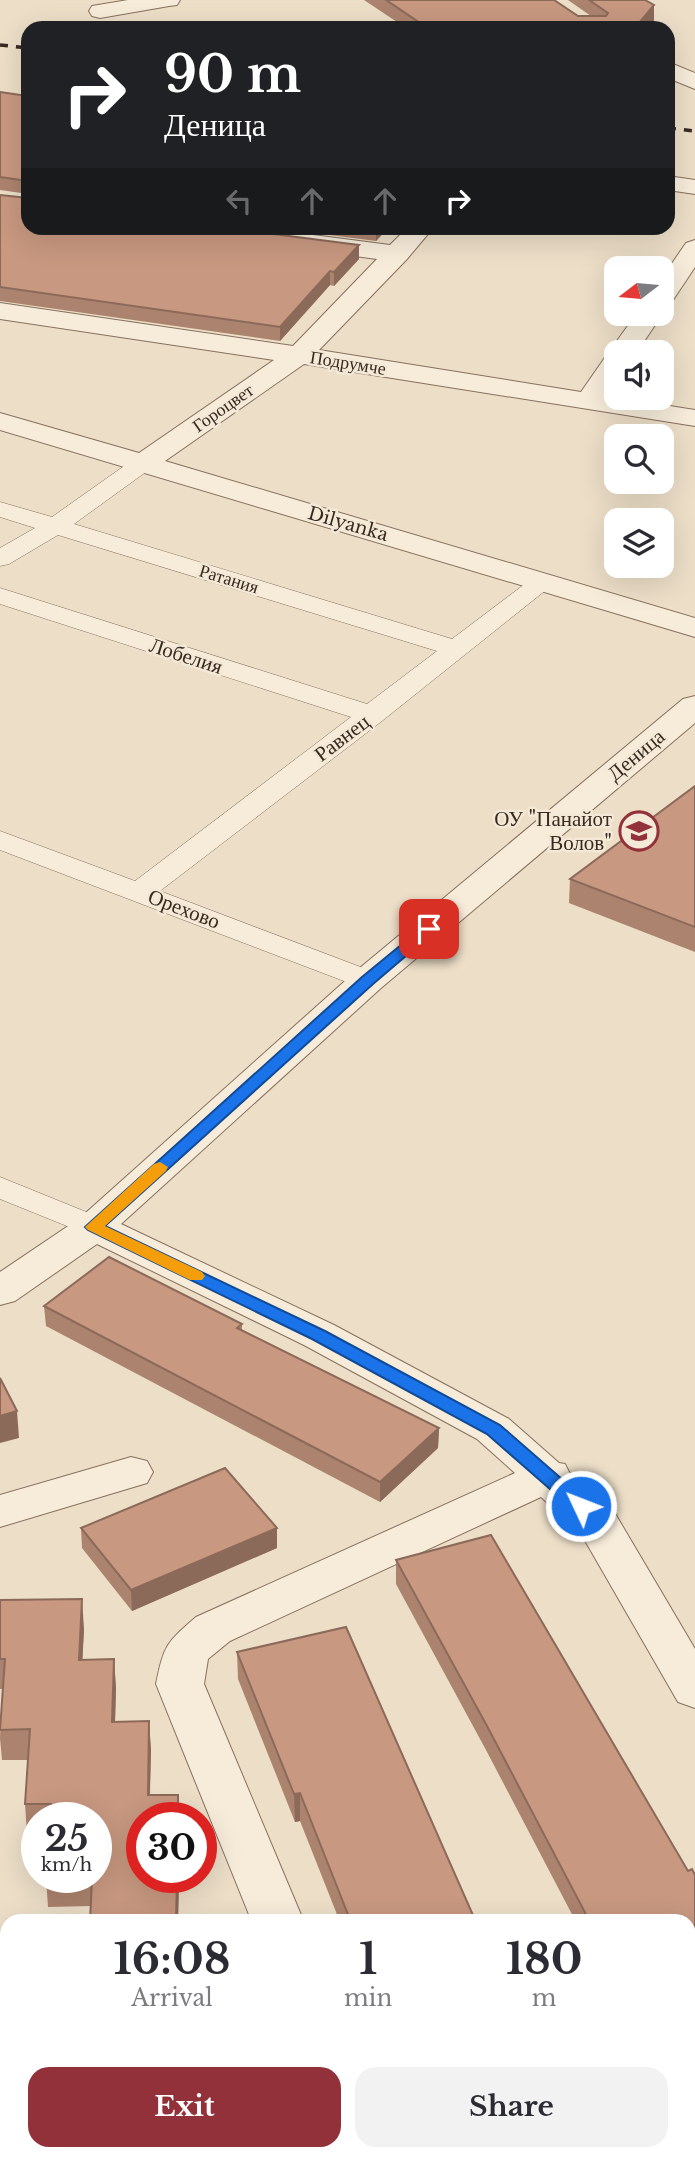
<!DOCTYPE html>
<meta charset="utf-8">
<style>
body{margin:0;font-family:"Libre Baskerville",serif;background:#f2f2f3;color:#2b2b33;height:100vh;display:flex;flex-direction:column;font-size:26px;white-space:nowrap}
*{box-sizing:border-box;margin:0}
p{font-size:23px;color:#7c7c81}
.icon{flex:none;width:38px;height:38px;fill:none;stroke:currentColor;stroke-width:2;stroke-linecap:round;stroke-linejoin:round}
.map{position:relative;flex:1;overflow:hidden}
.drawer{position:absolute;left:0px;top:1914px;width:696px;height:247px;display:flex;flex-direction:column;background:#fff;border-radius:21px 21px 0 0;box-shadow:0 7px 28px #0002}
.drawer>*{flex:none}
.top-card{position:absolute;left:21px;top:21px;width:654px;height:214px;border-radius:21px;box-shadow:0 7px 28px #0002;background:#202124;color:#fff;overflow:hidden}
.needle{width:46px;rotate:254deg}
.tools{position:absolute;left:604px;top:256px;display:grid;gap:14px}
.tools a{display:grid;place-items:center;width:70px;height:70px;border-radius:14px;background:#fff;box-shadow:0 7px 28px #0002;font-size:35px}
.speed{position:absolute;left:21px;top:1802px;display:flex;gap:14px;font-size:35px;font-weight:700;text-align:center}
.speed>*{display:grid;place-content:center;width:91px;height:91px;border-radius:50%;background:#fff;box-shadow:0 7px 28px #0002;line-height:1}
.speed small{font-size:18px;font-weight:400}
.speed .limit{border:10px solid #d22;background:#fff;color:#111}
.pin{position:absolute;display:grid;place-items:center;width:60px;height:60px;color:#fff;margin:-30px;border-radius:14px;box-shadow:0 4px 10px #0006}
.me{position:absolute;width:77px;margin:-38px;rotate:313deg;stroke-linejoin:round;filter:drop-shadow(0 0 5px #0008)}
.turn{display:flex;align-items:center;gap:24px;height:147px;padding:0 28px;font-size:32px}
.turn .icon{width:91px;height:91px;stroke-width:2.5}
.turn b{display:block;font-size:49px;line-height:60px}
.lanes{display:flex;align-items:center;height:66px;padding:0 28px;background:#0003;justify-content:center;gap:35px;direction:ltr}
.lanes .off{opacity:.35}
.eta{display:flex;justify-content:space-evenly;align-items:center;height:119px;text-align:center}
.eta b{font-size:42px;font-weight:700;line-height:49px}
.primary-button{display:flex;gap:14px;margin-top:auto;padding:14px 28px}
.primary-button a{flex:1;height:80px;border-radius:21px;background:#923139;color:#fff;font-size:28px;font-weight:700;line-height:80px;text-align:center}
.primary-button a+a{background:#f2f2f3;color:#2b2b33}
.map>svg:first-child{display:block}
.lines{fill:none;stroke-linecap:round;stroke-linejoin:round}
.pedestrian-casing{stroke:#87705e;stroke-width:1}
.minor-casing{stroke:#87705e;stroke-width:2}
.pedestrian{fill:#f7ecda;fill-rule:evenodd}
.minor{fill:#f7ecda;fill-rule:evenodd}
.rail{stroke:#382a20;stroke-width:3.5;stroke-dasharray:8 8;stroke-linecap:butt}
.wall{fill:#ac836e}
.shaded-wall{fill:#8c6a5a}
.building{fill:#c89880;stroke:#8c6a5a;stroke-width:2}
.route{fill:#1a73e8;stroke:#114b97;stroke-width:2}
.slow{fill:#f59e0b}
.labels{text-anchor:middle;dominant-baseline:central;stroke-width:5;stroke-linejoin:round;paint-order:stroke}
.far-street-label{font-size:18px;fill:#382a20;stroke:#f4e9d6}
.street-label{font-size:21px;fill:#382a20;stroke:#f4e9d6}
.poi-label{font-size:21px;fill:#382a20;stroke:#f4e9d6;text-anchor:end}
</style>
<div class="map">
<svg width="695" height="2161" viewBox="0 0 695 2161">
<rect width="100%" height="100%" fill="#ecdec7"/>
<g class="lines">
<g class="pedestrian-casing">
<g id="pedestrian">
<path d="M 142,457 L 150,459 L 154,464 L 150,469 L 74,524 L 452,639 L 534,577 L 543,574 L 552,577 L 556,582 L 382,721 L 160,891 L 379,974 L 383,980 L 379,986 L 368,989 L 357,986 L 0,850 L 0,831 L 135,881 L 351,717 L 0,604 L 0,588 L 367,704 L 437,651 L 58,535 L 9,564 L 0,566 L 0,548 L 35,528 L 0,517 L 0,502 L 52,517 L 134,459 Z"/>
<path d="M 0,1177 L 106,1220 L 111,1227 L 106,1234 L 94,1237 L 0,1199 Z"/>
</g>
</g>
<g class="minor-casing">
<g id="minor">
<path d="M 128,0 L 180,0 L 177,5 L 169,6 L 100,18 L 92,16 L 89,11 L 92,6 Z"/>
<path d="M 668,62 L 695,73 L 695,89 L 668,78 Z"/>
<path d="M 668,176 L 695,180 L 695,194 L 668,190 Z"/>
<path d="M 194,228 L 259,228 L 390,245 L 407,228 L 433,228 L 407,259 L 319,350 L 581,392 L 606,356 L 611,355 L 609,352 L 637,313 L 662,313 L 662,310 L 663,313 L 637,352 L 616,352 L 616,382 L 606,396 L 695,410 L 695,426 L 304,364 L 165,461 L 695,618 L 695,637 L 0,430 L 0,413 L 139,453 L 274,360 L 0,319 L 0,303 L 293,346 L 377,259 L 207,236 L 198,233 Z"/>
<path d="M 695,240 L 695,267 L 671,303 L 662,305 L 662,278 L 686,243 Z"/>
<path d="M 695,696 L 695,723 L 381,988 L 121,1224 L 334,1325 L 509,1419 L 559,1463 L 565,1464 L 569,1472 L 613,1510 L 695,1649 L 695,1708 L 678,1702 L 580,1532 L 541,1497 L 230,1641 L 208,1659 L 204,1684 L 304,1922 L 252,1922 L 156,1684 C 164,1645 166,1643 196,1617 L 515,1473 L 477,1439 L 304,1345 L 97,1244 L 15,1301 L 0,1305 L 0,1272 L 80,1218 L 355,972 L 683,699 Z"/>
<path d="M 131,1457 L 147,1461 L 153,1472 L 147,1483 L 0,1527 L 0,1495 Z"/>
<path d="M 0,2015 L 7,2018 L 7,2075 L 0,2073 Z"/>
<path d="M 24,2154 L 80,2154 L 83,2161 L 27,2161 Z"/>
<path d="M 346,2154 L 402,2154 L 404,2161 L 348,2161 Z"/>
</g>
</g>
<use href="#pedestrian" class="pedestrian"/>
<use href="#minor" class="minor"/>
<g class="rail">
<path d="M 0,45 L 28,48"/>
<path d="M 668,128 L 695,131"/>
</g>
</g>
<g class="wall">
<path d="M 364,0 L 554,0 L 578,16 L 591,16 L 568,0 L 645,0 L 654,20 L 647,28 L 406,28 Z"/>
<path d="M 0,92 L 28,96 L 28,194 L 0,190 Z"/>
<path d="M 0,195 L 28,228 L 359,245 L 359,259 L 334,286 L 330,285 L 280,341 L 0,301 Z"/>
<path d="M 276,228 L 388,228 L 376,241 Z"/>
<path d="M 695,786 L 695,952 L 569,903 L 570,879 Z"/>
<path d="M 44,1306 L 242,1324 L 242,1330 L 439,1428 L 438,1448 L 380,1502 L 46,1326 Z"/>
<path d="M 81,1528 L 277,1528 L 277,1548 L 132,1611 L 82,1548 Z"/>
<path d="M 396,1560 L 688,1871 L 695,1875 L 695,2150 L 690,2139 L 690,1922 L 576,1922 L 486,1750 L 396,1584 Z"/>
<path d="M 0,1600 L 84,1629 L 82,1660 L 114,1659 L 116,1689 L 115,1722 L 149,1721 L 151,1751 L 150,1795 L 179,1878 L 178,1921 L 208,1922 L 90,1922 L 91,1906 L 48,1907 L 46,1878 L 96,1878 L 96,1818 L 37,1818 L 37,1834 L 27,1834 L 25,1804 L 28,1760 L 2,1760 L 0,1738 L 2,1689 L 0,1689 Z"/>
<path d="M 237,1652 L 476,1922 L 340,1922 L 300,1821 L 295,1822 L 238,1679 Z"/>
<path d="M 444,2154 L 594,2154 L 596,2161 L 447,2161 Z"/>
</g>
<g class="shaded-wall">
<path d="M 654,5 L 654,20 L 647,28 L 635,28 Z"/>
<path d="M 376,228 L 388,228 L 376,241 Z"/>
<path d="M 359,245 L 359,259 L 334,286 L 334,272 Z"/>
<path d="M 330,271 L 330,285 L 280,341 L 280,327 Z"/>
<path d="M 17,1411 L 19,1438 L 0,1443 L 0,1416 Z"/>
<path d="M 439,1428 L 438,1448 L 380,1502 L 380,1482 Z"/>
<path d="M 277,1528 L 277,1548 L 132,1611 L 131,1590 Z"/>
<path d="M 82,1599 L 84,1629 L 81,1690 L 79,1660 Z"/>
<path d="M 114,1659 L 116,1689 L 114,1752 L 112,1722 Z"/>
<path d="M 149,1721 L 151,1751 L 149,1818 L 148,1795 Z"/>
<path d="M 300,1793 L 300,1821 L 295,1822 L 294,1794 Z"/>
<path d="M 177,1878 L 179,1878 L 178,1922 L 176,1922 Z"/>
</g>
<g class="building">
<path d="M 386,0 L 554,0 L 578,16 L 606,16 L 608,13 L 589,0 L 645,0 L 654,5 L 635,28 L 415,28 L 420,23 Z"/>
<path d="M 0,92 L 28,96 L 28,181 L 0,177 Z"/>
<path d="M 0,195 L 28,198 L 28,228 L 226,228 L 359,245 L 334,272 L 330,271 L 280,327 L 0,287 Z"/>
<path d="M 695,786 L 695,927 L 570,879 Z"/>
<path d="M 109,1257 L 242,1324 L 237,1328 L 439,1428 L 380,1482 L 44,1306 Z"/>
<path d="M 0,1378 L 17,1411 L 0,1416 Z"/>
<path d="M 225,1468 L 277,1528 L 131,1590 L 81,1528 Z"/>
<path d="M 491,1535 L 688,1871 L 692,1869 L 695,1875 L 695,2121 L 690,2110 L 690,1922 L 590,1922 L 487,1726 L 396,1560 Z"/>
<path d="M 82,1599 L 79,1660 L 114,1659 L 112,1722 L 149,1721 L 148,1795 L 178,1795 L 178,1818 L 142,1818 L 142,1878 L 177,1878 L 176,1921 L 208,1920 L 208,1922 L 90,1922 L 92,1878 L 96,1878 L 96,1818 L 50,1818 L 51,1804 L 25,1804 L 30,1729 L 0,1730 L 5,1659 L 0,1659 L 0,1600 Z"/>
<path d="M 346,1627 L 476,1922 L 351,1922 L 300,1793 L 294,1794 L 237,1652 Z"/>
<rect x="147" y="2154" width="174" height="7"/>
<path d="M 457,2154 L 594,2154 L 596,2159 L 589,2161 L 460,2161 Z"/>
</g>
<path class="route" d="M 429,924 L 437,929 L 434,932 L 373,984 L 105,1226 L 325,1331 L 500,1425 L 587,1501 L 590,1506 L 587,1510 L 574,1510 L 487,1434 L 312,1339 L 88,1230 L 85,1227 L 362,977 L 424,926 Z"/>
<path class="slow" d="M 160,1162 L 168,1167 L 166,1171 L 105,1226 L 202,1272 L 205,1276 L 202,1280 L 190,1280 L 88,1230 L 85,1227 L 154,1164 Z"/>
<defs>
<g id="school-ring" transform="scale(2.0125)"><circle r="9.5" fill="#f4e9d6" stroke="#923139" stroke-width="1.5"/><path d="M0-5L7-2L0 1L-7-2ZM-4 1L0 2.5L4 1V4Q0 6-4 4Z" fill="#923139"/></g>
</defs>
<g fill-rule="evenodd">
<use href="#school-ring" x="639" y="831"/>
</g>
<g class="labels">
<g class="far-street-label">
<text transform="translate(348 363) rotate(9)">Подрумче</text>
<text transform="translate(223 408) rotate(-35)">Гороцвет</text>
<text transform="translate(348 524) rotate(16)">Dilyanka</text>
<text transform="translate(229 579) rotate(17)">Ратания</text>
</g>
<g class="street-label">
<text transform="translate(186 656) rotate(18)">Лобелия</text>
<text transform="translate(342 738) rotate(-37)">Равнец</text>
<text transform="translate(636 755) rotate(-40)">Деница</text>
<text transform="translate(184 909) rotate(21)">Орехово</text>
</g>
<g class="poi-label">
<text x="612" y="819">ОУ "Панайот<tspan x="612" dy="24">Волов"</tspan></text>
</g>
</g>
</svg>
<div class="tools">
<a><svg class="needle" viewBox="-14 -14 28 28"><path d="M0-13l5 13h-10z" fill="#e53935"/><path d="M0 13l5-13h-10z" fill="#7c7c81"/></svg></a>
<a><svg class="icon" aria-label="sound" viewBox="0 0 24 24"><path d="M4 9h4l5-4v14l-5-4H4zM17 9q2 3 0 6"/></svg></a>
<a><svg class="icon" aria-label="search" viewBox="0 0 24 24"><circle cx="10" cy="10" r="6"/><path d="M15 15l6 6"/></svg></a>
<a><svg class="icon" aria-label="layers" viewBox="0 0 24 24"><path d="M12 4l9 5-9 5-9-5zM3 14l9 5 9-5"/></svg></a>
</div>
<div class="speed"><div>25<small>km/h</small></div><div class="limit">30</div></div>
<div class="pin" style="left:429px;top:929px;background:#d93025"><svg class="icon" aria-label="arrive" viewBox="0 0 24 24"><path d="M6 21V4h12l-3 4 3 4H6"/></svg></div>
<svg class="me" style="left:581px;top:1506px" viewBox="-20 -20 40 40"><circle r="17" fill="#1a73e8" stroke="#fff" stroke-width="3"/><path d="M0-11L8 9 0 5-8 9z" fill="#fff"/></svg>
<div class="top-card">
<div class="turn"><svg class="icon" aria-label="right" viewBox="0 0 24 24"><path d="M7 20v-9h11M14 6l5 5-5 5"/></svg><div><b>90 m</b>Деница</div></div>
<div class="lanes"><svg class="icon off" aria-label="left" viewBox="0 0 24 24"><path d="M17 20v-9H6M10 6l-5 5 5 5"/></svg><svg class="icon off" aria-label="ahead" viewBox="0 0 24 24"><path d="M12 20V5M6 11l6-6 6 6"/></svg><svg class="icon off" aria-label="ahead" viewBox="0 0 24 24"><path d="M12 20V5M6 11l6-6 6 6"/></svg><svg class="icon" aria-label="right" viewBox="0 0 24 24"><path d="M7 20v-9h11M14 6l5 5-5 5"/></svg></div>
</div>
<section class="drawer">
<div class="eta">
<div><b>16:08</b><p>Arrival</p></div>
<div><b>1</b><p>min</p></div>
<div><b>180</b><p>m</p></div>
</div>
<div class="primary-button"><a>Exit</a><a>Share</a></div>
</section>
</div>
